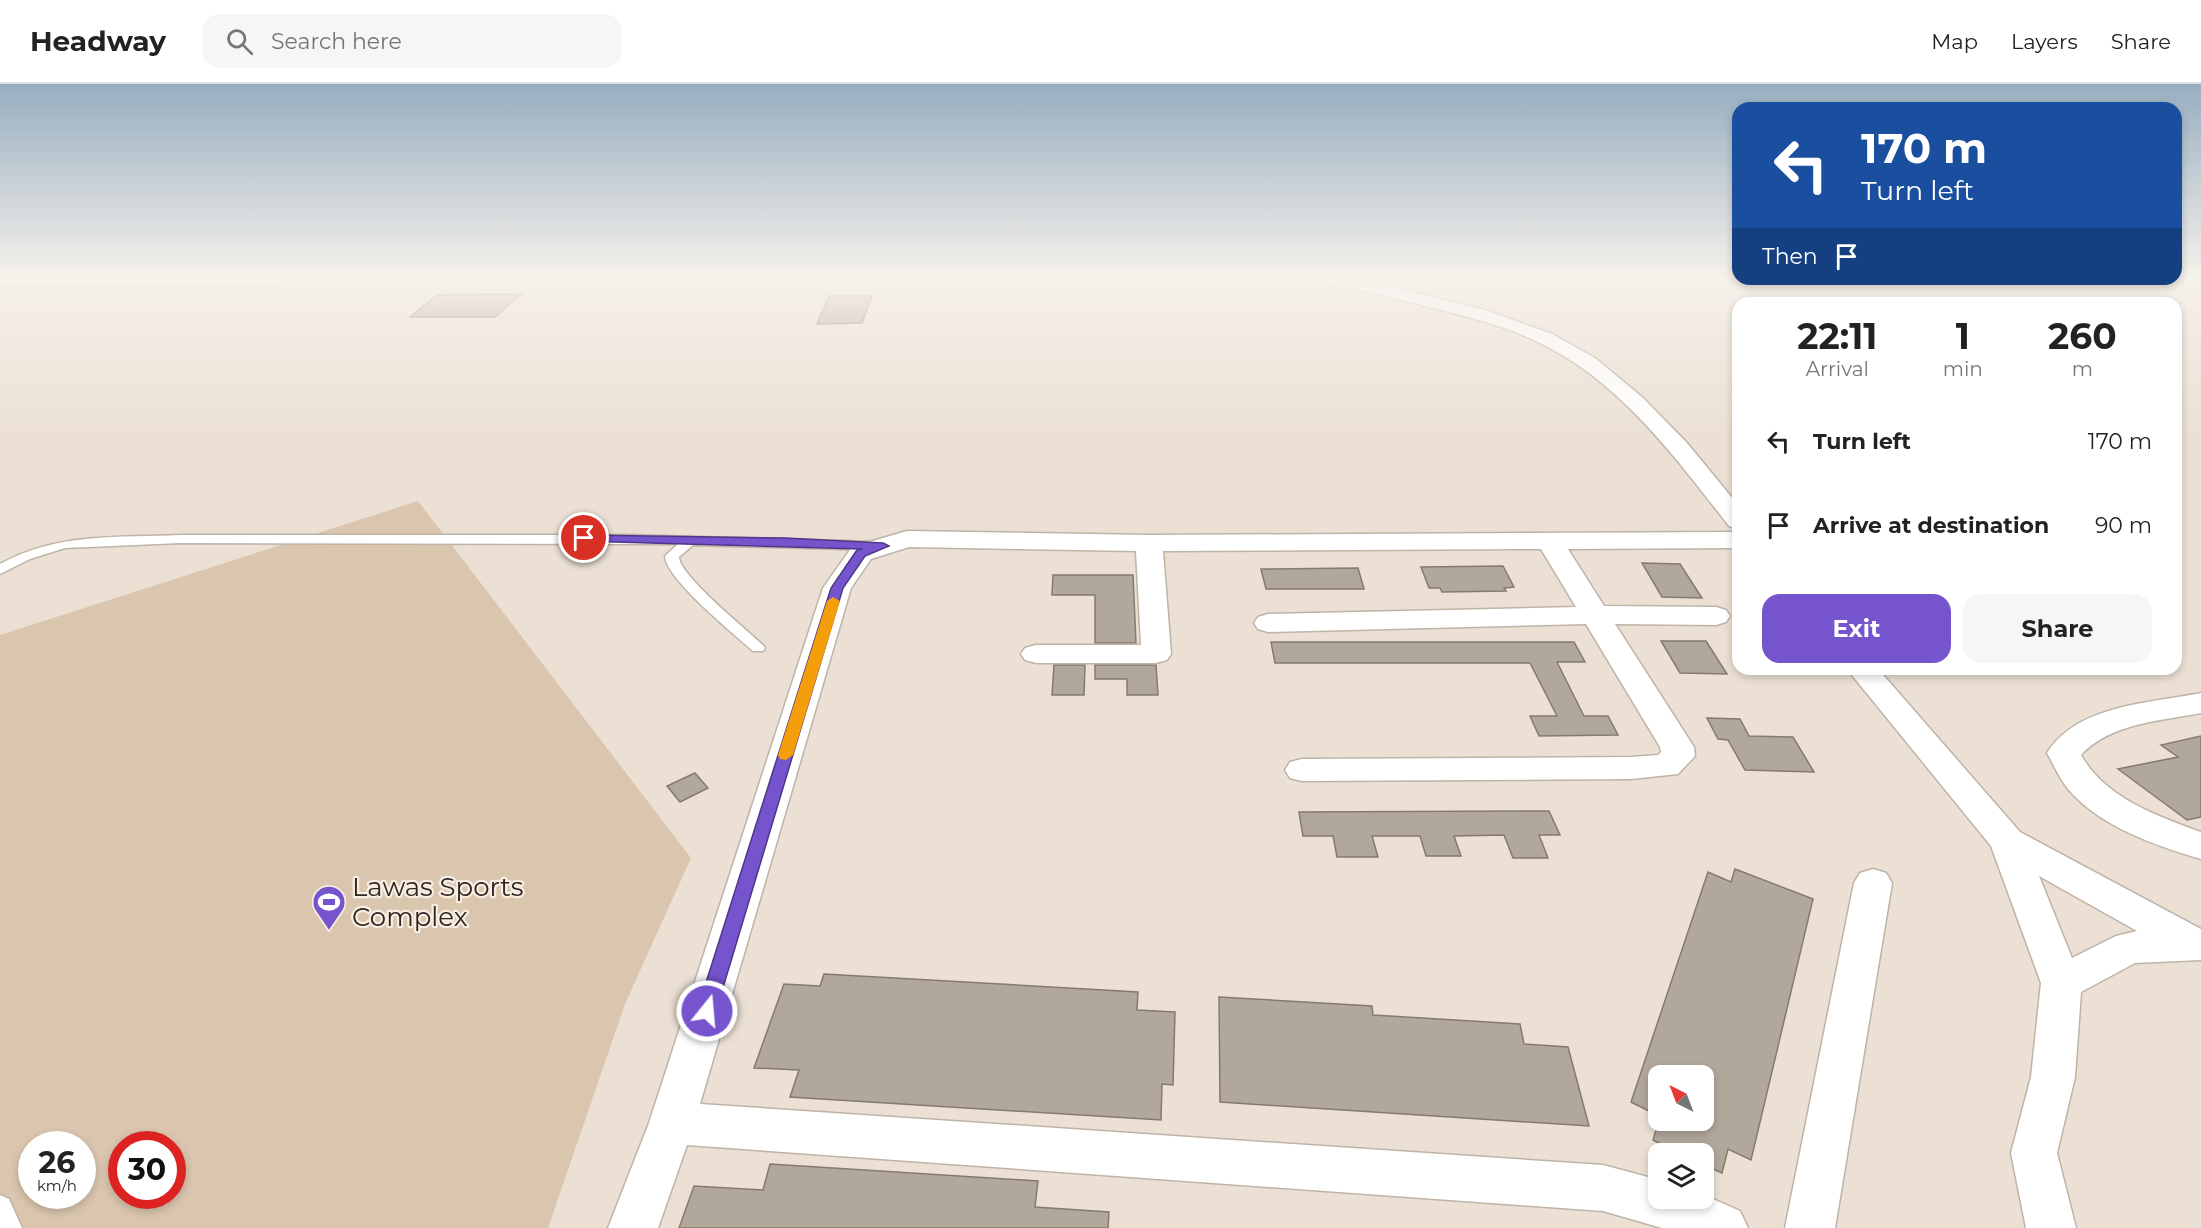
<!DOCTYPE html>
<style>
body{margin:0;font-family:Montserrat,sans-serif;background:#f6f6f6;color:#222;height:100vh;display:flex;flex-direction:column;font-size:22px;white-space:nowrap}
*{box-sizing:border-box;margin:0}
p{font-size:20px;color:#767676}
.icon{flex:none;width:33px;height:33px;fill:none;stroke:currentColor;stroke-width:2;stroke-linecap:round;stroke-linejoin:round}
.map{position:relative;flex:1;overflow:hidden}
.side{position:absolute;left:1732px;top:213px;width:450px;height:378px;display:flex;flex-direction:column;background:#fff;border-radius:18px;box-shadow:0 3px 9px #0003}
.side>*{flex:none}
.top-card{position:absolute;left:1732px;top:18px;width:450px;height:183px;border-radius:18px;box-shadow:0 3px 9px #0003;background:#1a4fa0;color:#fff;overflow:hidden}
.needle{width:39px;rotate:318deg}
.controls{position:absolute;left:1648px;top:981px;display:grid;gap:12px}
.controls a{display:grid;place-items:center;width:66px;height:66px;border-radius:12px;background:#fff;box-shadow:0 3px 9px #0003;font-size:30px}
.speed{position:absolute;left:18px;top:1047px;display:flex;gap:12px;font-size:30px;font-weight:700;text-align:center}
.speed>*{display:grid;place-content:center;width:78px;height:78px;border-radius:50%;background:#fff;box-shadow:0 3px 9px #0003;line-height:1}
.speed small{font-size:15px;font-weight:400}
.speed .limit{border:9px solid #d22;background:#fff;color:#111}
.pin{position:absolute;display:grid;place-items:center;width:51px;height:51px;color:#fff;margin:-26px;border:3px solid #fff;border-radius:50%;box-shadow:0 2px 6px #0007}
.me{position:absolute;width:66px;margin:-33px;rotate:17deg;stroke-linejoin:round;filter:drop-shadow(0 0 4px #0008)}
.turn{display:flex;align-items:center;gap:21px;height:126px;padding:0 30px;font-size:27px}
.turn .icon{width:78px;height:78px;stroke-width:2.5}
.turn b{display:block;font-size:42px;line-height:51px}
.then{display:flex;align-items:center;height:57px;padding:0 30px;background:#0003;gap:12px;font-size:22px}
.eta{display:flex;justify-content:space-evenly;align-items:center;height:102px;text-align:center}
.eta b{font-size:36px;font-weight:700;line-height:42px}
.action{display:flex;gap:12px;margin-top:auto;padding:12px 30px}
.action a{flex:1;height:69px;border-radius:18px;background:#7654ce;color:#fff;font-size:24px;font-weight:700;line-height:69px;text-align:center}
.action a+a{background:#f6f6f6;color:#222}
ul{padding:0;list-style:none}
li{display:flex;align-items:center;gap:18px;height:84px;padding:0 30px}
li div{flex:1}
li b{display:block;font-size:22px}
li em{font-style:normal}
header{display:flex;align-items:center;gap:36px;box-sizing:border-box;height:84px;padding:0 30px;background:#fff;border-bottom:2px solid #e0e0e0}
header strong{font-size:28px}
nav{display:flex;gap:33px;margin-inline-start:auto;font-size:21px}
.search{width:420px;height:54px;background:#f6f6f6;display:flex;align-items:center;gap:15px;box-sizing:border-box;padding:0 21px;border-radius:18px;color:#767676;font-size:22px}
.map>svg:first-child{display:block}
.green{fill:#dac6af;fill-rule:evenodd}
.building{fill:#b2a79b;stroke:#847a6f;stroke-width:1.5}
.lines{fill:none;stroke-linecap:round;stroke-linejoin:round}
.lane-casing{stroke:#beb3a7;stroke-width:3}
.street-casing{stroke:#beb3a7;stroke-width:3}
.lane{fill:#fff;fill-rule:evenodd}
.street{fill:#fff;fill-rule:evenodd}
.route{fill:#7654ce;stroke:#4d3786;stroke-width:1.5}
.slow{fill:#f59e0b}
.labels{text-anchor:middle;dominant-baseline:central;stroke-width:4.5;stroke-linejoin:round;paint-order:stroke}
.near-poi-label{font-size:26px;fill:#2b2622;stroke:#f8ede0;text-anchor:start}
</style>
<header>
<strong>Headway</strong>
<div class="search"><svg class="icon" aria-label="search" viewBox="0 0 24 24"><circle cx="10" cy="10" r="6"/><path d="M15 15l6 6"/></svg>Search here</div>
<nav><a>Map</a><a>Layers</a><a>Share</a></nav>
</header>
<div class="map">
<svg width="2201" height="1144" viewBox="0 0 2201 1144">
<rect width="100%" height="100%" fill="#ebe0d3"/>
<path class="green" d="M 418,417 L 691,774 L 625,920 L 548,1144 L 0,1144 L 0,551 ZM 32,1060 L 82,1060 L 82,1112 L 32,1112 ZM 122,1060 L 172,1060 L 172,1112 L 122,1112 Z"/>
<g class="building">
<path d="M 485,210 L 521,210 L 495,233 L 410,233 L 437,211 Z"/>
<path d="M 829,212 L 872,212 L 862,239 L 817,240 Z"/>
<path d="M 1642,479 L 1680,480 L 1702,514 L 1662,513 Z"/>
<path d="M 1503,482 L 1514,503 L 1504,504 L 1506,507 L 1442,508 L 1440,504 L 1429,504 L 1421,483 Z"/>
<path d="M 1358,484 L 1364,505 L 1266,505 L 1261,485 Z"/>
<path d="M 1053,491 L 1133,491 L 1136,559 L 1095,559 L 1095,511 L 1052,511 Z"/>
<path d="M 1661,557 L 1706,557 L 1727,590 L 1680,589 Z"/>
<path d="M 1271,558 L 1574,558 L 1585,578 L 1557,578 L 1584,632 L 1608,632 L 1618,651 L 1539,652 L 1530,632 L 1557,632 L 1530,579 L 1275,579 Z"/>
<path d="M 1054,581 L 1085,581 L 1084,611 L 1052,611 Z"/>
<path d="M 1095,581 L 1156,581 L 1158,611 L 1127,611 L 1127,595 L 1095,595 Z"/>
<path d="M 1707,634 L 1740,635 L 1749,652 L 1793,653 L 1814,688 L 1745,686 L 1728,656 L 1718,655 Z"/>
<path d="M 2201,652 L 2201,733 L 2187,736 L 2118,685 L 2178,673 L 2161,661 Z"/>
<path d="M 695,689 L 708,704 L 680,718 L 667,702 Z"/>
<path d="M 1549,727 L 1560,751 L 1539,751 L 1548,774 L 1513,774 L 1504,751 L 1454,752 L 1461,772 L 1426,772 L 1420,752 L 1372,752 L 1378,773 L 1337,773 L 1333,752 L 1303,752 L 1299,728 Z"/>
<path d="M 1735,785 L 1813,815 L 1751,1076 L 1728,1065 L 1722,1089 L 1704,1081 L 1704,1070 L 1681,1070 L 1653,1056 L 1659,1036 L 1704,1036 L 1704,992 L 1659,992 L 1659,1032 L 1631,1018 L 1708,788 L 1731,798 Z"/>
<path d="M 824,890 L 1138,908 L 1137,926 L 1175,928 L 1173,1001 L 1162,1000 L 1161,1036 L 790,1013 L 799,986 L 754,984 L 784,900 L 820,902 Z"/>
<path d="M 1219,913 L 1372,922 L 1373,931 L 1520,940 L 1524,960 L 1568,963 L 1589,1042 L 1220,1018 Z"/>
<path d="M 770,1080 L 1038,1097 L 1035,1123 L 1109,1128 L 1108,1144 L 679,1144 L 694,1102 L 763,1106 Z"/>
</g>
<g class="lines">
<g class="lane-casing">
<g id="lane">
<path d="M 181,451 L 626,451 L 879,458 L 886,462 L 879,466 L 693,461 L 679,473 C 679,491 747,546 763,561 L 765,564 L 763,567 L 753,567 C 734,550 665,494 665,472 L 678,460 L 181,459 L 65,464 L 30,475 L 0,490 L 0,480 C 58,448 117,454 181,451 Z"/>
<path d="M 0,1111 L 9,1115 L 22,1144 L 0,1144 Z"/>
</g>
</g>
<g class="street-casing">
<g id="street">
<path d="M 0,192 L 1074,192 L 1065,197 L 0,202 Z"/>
<path d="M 1283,192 L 1343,192 L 1360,195 L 1485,226 L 1552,250 L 1595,274 L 1643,314 L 1687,359 L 1738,421 L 1738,445 L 1729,442 C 1675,373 1620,297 1538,258 C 1501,240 1461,231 1421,221 C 1378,210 1336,200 1292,197 Z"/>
<path d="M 907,447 L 1149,451 L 1738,448 L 1738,464 L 1568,465 L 1604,522 L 1716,523 L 1726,526 L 1730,532 L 1726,538 L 1716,541 L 1615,540 L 1694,663 L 1695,672 L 1678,690 L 1631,695 L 1302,697 L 1290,694 L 1285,686 L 1290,678 L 1302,675 L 1631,673 L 1658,671 L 1661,668 L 1660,663 L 1586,540 L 1268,548 L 1258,545 L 1254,539 L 1258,533 L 1268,530 L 1576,523 L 1541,465 L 1163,467 L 1171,570 L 1167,576 L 1156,579 L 1036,579 L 1025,576 L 1021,570 L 1025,564 L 1036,561 L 1141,561 L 1136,467 L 909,463 L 871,475 L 851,504 L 700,1020 L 1603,1081 L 1659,1096 L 1659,1114 L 1704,1114 L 1704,1111 L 1740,1127 L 1748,1144 L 1662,1144 L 1603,1127 L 687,1061 L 658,1144 L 608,1144 L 649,1039 L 823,504 L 852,463 Z"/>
<path d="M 1847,585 L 1878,585 L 2020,748 L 2201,845 L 2201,876 L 2135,879 L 2081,908 L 2075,993 L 2057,1069 L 2076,1144 L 2026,1144 L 2011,1069 L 2031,993 L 2041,899 L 1991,762 ZM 2039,792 L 2137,847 L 2116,852 L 2072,874 Z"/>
<path d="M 2201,609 L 2201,629 C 2161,637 2110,639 2081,671 C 2105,714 2157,732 2201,748 L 2201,775 C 2156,762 2099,742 2068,705 C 2059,694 2054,681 2047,669 C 2077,621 2150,619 2201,609 Z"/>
<path d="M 1873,785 L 1886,789 L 1892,799 L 1835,1144 L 1785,1144 L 1854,799 L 1860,789 Z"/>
</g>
</g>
<use href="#lane" class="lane"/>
<use href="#street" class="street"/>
</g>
<linearGradient id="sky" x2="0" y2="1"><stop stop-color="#97aec0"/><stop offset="0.55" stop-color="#f6f1eb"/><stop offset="1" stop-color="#f6f1eb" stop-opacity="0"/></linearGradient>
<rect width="2201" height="352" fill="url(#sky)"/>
<path class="route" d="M 584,451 L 785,454 L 883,459 L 889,462 L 865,472 L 843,504 L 716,927 L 713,933 L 707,935 L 700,933 L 697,927 L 831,504 L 857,466 L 862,465 L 580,457 L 578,454 Z"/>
<path class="slow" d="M 833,513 L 840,517 L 793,671 L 786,676 L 780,675 L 778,671 L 827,517 Z"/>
<defs>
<g id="stadium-pin" transform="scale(1.725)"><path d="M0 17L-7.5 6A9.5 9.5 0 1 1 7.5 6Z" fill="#7654ce" stroke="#f8ede0"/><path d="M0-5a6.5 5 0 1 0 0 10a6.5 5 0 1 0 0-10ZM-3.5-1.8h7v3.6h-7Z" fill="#fff"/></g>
</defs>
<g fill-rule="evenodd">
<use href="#stadium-pin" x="329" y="818"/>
</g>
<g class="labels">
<g class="near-poi-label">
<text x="352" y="803">Lawas Sports<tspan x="352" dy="30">Complex</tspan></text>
</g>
</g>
</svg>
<div class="controls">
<a><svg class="needle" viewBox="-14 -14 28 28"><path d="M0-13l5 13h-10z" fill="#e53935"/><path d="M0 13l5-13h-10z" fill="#767676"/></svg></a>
<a><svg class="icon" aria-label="layers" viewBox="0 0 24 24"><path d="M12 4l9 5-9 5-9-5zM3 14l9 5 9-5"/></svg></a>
</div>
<div class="speed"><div>26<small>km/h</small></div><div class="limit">30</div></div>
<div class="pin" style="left:584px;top:454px;background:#d93025"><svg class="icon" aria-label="arrive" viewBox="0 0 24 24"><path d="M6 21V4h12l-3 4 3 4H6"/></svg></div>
<svg class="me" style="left:707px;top:927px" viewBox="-20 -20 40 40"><circle r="17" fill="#7654ce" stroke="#fff" stroke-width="3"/><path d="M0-11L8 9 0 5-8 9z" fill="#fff"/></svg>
<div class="top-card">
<div class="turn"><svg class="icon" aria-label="left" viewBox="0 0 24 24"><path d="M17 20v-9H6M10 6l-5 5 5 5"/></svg><div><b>170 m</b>Turn left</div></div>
<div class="then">Then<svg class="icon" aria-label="arrive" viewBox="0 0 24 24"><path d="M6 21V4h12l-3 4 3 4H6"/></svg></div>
</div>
<section class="side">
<div class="eta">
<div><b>22:11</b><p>Arrival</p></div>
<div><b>1</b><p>min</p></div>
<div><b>260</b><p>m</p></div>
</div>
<ul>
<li><svg class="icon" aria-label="left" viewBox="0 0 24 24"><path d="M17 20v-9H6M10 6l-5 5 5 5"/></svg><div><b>Turn left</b></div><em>170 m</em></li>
<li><svg class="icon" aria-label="arrive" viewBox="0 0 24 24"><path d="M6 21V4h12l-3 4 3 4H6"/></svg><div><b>Arrive at destination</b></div><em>90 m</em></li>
</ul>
<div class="action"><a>Exit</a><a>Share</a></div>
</section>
</div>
